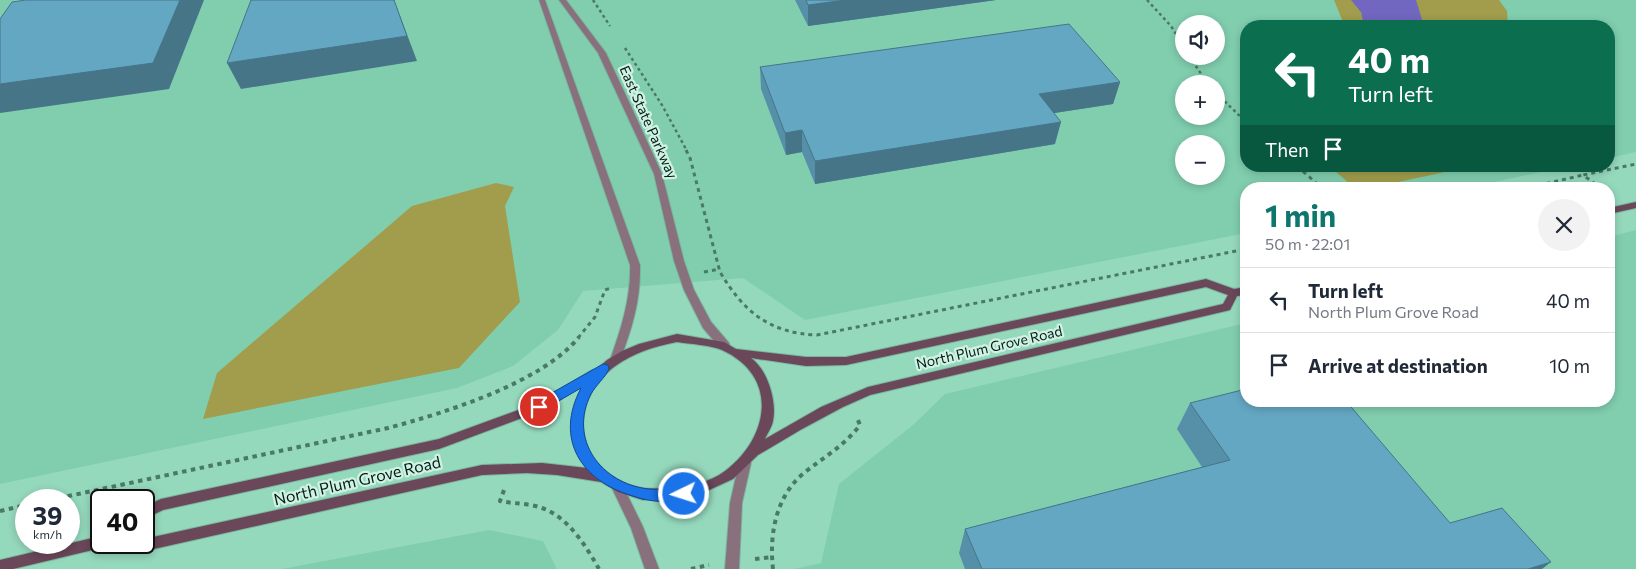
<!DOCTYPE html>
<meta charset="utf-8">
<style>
body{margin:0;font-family:Commissioner,sans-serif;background:#f2f2f3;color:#1f2937;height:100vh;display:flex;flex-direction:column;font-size:19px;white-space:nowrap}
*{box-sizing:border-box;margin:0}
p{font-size:16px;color:#747a83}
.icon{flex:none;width:28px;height:28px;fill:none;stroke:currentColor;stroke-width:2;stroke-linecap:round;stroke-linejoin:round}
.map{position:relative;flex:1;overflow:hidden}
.panel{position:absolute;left:1240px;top:182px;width:375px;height:225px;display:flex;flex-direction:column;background:#fff;border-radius:20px;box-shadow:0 2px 8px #0003}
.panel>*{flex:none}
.banner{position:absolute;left:1240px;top:20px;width:375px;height:152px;border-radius:20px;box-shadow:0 2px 8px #0003;background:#0b6e4f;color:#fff;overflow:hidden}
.buttons{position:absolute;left:1175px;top:15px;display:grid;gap:10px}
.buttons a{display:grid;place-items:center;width:50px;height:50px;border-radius:50%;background:#fff;box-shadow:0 2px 8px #0003;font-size:25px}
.speed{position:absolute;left:15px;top:489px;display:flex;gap:10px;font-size:25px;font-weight:700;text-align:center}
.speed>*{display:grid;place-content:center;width:65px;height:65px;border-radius:50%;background:#fff;box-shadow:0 2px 8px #0003;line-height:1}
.speed small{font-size:12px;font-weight:400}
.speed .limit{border:2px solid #111;border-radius:8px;background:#fff;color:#111}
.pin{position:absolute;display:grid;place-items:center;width:42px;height:42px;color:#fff;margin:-21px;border:2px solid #fff;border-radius:50%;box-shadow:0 1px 5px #0007}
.me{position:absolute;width:55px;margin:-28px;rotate:266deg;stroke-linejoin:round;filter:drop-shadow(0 0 4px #0008)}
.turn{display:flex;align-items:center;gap:18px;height:105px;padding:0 25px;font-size:22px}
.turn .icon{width:65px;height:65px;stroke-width:2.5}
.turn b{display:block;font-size:35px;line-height:42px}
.then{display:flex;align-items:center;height:48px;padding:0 25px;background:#0003;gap:10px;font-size:19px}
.round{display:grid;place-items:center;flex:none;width:52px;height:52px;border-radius:26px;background:#f2f2f3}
.head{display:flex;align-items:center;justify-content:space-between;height:85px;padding:0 25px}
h1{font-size:30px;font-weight:700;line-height:38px;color:#0f766e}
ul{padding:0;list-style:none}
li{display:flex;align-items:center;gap:15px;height:65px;padding:0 25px;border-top:1px solid #e0e1e3}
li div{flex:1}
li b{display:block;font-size:19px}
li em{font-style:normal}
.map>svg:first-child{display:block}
.built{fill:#81ceaf;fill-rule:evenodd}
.green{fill:#a19d4c}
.water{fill:#7267c0}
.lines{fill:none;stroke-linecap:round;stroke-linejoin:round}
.street-casing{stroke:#7bb79f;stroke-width:2}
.secondary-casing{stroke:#7bb79f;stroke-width:2}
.path-far2{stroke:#4a7a67;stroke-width:2.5;stroke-dasharray:3 3;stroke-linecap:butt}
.path-far1{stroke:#4a7a67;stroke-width:3;stroke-dasharray:4 4;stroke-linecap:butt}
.path{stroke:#4a7a67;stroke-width:4;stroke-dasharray:4.5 4.5;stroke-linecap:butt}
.street{fill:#89707d;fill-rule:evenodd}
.secondary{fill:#6a4759;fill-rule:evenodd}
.wall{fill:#5690a8}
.shaded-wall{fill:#467588}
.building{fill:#64a7c3;stroke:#467588}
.route{fill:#1a73e8;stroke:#114b97}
.labels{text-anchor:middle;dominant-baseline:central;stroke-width:4.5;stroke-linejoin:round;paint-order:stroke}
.street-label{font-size:14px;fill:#021e14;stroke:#d0f1e3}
.near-street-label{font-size:16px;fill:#021e14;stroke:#d0f1e3}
</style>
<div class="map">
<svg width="1636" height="569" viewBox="0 0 1636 569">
<rect width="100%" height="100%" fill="#95d9bd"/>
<g class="built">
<path d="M 0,0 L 1636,0 L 1636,152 L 1609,158 L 1609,26 L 1246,26 L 1246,166 L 1569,166 L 1461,189 L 1246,189 L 1246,233 L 805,320 L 743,278 L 583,291 L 558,330 L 513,366 L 457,388 L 0,484 ZM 1184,24 L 1216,24 L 1216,56 L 1184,56 ZM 1184,84 L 1216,84 L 1216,116 L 1184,116 ZM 1184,144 L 1216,144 L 1216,176 L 1184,176 Z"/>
<path d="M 1636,230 L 1636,569 L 795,569 L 821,563 L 839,484 L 913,425 L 945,394 L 1246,323 L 1246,401 L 1609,401 L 1609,237 Z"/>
<path d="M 489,530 L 543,541 L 557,569 L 282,569 Z"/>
</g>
<g class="green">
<path d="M 1334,0 L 1499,0 L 1507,11 L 1508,26 L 1339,26 L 1343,22 Z"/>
<path d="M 1329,166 L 1473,166 L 1366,189 L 1356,189 Z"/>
<path d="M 496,183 L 514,187 L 505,206 L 520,302 L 459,368 L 203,419 L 217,373 L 412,206 Z"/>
</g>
<path class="water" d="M 1351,0 L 1416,0 L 1424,26 L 1364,26 L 1361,12 Z"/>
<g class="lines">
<g class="street-casing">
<g id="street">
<path d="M 539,0 L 545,0 L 640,265 C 641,299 632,329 620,360 L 619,363 L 611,363 L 610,360 C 621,329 631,299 630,265 Z"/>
<path d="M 559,0 L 566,0 L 606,53 L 630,104 L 662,174 L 684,261 L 694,290 L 711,322 L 729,343 L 730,346 L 729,349 L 721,349 L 703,328 L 684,290 L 674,261 L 654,174 L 598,53 Z"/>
<path d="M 745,458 L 749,459 L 751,463 L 742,503 L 739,569 L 725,569 L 730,503 L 739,463 L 741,459 Z"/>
<path d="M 617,481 L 621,482 L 643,527 L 659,569 L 645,569 L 631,528 L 611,486 L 613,482 Z"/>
</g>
</g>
<g class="secondary-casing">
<g id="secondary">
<path d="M 1636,202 L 1636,208 L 1609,214 L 1609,208 Z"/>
<path d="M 1206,279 L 1234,289 L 1246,287 L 1246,295 L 1237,296 L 1230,310 L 1226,311 L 870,395 L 843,407 L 802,429 L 758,455 L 733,479 L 694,497 L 643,500 L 618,492 L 601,482 L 557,475 L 527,473 L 482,475 L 136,553 L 115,546 L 114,542 L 144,542 L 144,539 L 482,465 L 542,463 L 587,468 C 566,442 569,415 583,386 L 543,410 L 439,449 L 163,510 L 144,519 L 144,507 L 161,499 L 439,439 L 535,404 L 592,370 L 597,369 L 607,360 L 622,351 L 639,344 L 677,334 L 724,342 L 736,349 L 806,357 L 846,357 ZM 1206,287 L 1228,295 L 1223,304 L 868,387 L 821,407 L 765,439 C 767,434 772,427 773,421 C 777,402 768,370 751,358 L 806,366 L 846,365 ZM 677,342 C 690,344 710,345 722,350 C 779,376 770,437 725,471 C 709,483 688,487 668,488 C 647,490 629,488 611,475 C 570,446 577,395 614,367 C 633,353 655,346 677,342 Z"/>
<path d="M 101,536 L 101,542 L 107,542 L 106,546 L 101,548 L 13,569 L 0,569 L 0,560 Z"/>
</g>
</g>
<g class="path-far2">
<path d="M 593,0 L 610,26"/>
<path d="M 1147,0 L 1171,26 L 1184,47"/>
<path d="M 625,48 L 662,105 L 687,151"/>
<path d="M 1189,56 L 1208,84"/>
<path d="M 1216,93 L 1246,122"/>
</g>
<g class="path-far1">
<path d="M 686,150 L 690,158 L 720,272 C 744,312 769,333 817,335 L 1246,249"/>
<path d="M 1297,166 L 1323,189"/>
<path d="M 1523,189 L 1583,175"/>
<path d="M 1602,189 L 1583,175 L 1636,164"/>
<path d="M 704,272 L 720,269"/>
<path d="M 578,338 L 595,317 L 605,290 L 611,288"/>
</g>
<g class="path">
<path d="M 504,490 L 500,501 C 514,504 529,503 542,508 C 568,517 586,546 599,569"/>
<path d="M 50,500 L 388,428 C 444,413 542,383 579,337"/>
<path d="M 0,511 L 26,505"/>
<path d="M 755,559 L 772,557"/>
<path d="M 691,569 L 709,565"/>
<path d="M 773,569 C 769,534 776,496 804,473 C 824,457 844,446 860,425 L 857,418"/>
</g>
<use href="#street" class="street"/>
<use href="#secondary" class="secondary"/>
</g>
<g class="wall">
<path d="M 795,0 L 996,0 L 808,26 Z"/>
<path d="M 760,67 L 1120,82 L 1113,104 L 1054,113 L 1055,144 L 815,184 L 802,152 L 786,155 L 761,89 Z"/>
<path d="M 1190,403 L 1450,523 L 1542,569 L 965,569 L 959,553 L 965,529 L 1202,467 L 1177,429 Z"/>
</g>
<g class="shaded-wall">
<path d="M 180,0 L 204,0 L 169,89 L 0,113 L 0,84 Z"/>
<path d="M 394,0 L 417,61 L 241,89 L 227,63 Z"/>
<path d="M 846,0 L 996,0 L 808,26 L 808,5 Z"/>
<path d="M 1120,82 L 1113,104 L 1035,116 L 1039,94 Z"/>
<path d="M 1061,122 L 1055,144 L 815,184 L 815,161 Z"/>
<path d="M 802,130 L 802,152 L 786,155 L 785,133 Z"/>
<path d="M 1551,562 L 1542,569 L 1528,569 Z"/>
</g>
<g class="building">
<path d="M 26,0 L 180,0 L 153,63 L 0,84 L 0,19 L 12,2 Z"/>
<path d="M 251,0 L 394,0 L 407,36 L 227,63 Z"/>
<path d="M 806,0 L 846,0 L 808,5 Z"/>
<path d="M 1069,24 L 1120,82 L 1039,94 L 1061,122 L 815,161 L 802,130 L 785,133 L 760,67 Z"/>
<path d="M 1246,389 L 1246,401 L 1346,401 L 1450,523 L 1502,508 L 1551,562 L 1528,569 L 982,569 L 965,529 L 1230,460 L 1190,403 Z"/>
</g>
<path class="route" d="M 603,364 L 608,365 L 609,369 C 605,378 596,385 591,394 C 568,439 601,484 649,489 C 660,490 673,488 684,488 L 689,490 L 691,494 L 689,498 C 672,504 649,502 633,496 C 581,481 554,439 581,388 L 543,410 L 539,412 L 534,410 L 532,407 L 534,403 Z"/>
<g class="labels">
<g class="street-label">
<text transform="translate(649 122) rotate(66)">East State Parkway</text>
<text transform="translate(989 347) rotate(-13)">North Plum Grove Road</text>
</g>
<g class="near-street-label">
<text transform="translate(357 480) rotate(-13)">North Plum Grove Road</text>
</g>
</g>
</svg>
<div class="buttons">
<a><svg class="icon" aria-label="sound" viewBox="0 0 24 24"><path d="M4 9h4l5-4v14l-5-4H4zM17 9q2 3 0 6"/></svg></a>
<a>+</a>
<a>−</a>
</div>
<div class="speed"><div>39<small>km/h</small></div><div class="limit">40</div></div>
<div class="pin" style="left:539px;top:407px;background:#d93025"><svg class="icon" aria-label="arrive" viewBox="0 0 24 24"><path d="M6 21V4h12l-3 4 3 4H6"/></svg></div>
<svg class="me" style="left:684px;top:494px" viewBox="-20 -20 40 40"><circle r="17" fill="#1a73e8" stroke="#fff" stroke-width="3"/><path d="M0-11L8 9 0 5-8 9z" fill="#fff"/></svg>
<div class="banner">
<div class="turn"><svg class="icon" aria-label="left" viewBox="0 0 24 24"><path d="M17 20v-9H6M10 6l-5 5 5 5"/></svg><div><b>40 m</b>Turn left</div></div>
<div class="then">Then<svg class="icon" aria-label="arrive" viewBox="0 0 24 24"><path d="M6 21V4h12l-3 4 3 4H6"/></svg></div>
</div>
<section class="panel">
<div class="head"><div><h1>1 min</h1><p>50 m · 22:01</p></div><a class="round"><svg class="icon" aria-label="close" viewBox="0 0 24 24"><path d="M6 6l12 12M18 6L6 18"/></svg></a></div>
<ul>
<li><svg class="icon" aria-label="left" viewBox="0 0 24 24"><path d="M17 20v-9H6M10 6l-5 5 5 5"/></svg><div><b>Turn left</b><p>North Plum Grove Road</p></div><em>40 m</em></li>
<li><svg class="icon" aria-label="arrive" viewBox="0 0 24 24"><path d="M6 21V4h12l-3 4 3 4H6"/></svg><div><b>Arrive at destination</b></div><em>10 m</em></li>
</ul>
</section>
</div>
